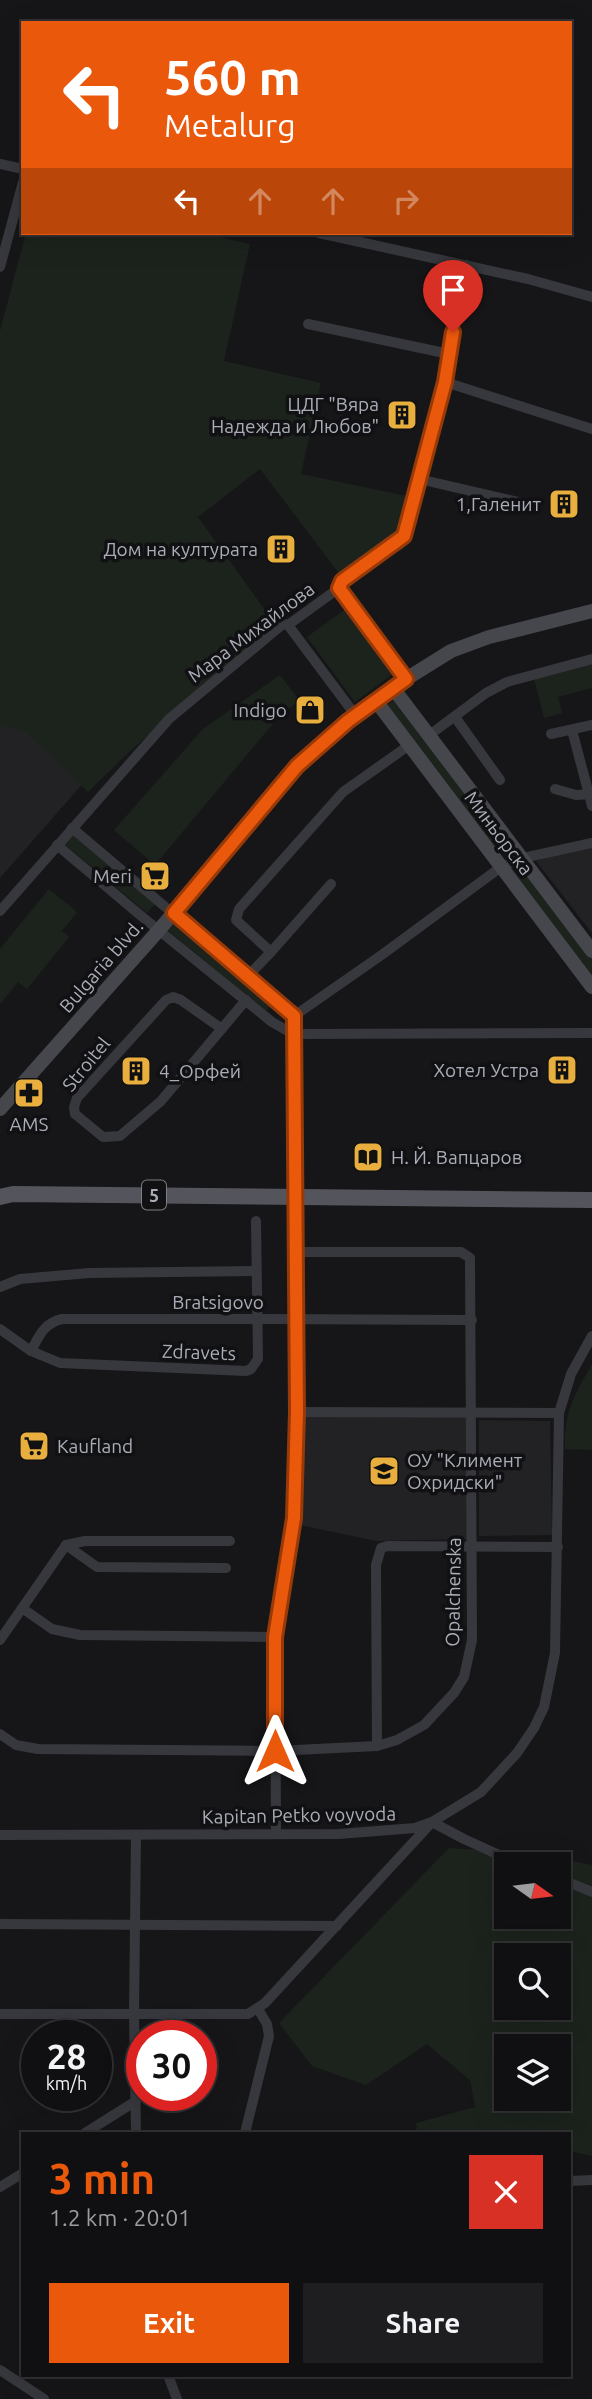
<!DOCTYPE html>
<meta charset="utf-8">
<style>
body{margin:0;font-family:Ubuntu,sans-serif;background:#1e1e20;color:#f1f3f6;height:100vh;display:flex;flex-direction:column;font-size:26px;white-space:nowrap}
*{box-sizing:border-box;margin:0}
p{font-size:23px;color:#9c9d9f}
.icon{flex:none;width:38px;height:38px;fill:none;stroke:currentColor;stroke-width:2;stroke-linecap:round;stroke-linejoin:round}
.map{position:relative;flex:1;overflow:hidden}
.sheet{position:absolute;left:21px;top:2132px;width:550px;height:245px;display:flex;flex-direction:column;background:#101012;border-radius:0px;box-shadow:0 7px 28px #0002,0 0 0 2px #303032}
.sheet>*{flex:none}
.hud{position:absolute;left:21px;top:21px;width:551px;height:214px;border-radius:0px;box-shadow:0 7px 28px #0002,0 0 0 2px #303032;background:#ea580c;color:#fff;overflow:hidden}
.needle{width:46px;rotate:104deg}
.tools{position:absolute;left:494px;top:1852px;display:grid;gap:14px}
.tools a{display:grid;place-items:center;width:77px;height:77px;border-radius:0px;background:#101012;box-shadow:0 7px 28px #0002,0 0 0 2px #303032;font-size:35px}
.speed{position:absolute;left:21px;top:2020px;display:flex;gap:14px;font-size:35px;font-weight:700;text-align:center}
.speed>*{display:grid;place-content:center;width:91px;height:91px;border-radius:50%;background:#101012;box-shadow:0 7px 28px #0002,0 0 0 2px #303032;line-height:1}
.speed small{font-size:18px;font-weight:400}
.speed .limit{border:10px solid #d22;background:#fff;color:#111}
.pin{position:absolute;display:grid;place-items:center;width:60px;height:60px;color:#fff;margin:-72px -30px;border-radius:50% 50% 50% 0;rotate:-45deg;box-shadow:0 0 7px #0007}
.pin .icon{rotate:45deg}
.me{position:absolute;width:77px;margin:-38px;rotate:0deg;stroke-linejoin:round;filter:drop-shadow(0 0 5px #0008)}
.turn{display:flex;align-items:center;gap:24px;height:147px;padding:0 28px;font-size:32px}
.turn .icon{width:91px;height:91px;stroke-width:2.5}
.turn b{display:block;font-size:49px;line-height:60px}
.lanes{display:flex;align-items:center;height:66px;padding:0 28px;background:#0003;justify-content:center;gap:35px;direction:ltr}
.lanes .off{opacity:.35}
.round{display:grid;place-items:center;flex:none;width:74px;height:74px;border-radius:0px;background:#1e1e20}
.summary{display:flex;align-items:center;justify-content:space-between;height:119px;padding:0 28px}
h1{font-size:42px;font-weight:700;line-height:52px;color:#ea580c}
.button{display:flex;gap:14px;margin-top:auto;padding:14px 28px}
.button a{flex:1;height:80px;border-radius:0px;background:#ea580c;color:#fff;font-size:28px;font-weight:700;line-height:80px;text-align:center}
.button a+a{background:#1e1e20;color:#f1f3f6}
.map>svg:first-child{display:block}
.built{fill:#222225}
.green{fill:#1c231d;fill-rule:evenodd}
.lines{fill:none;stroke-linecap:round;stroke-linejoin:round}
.street{stroke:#37383d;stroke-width:10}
.secondary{stroke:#45474d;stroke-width:14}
.primary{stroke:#54555c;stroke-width:16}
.route-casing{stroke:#983908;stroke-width:18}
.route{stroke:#ea580c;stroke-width:12}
.labels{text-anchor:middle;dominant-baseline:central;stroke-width:7;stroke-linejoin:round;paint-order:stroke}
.shield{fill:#111113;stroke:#7b7e86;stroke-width:2}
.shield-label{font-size:18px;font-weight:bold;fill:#a9adb7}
.poi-label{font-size:19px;fill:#a9adb7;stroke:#111113;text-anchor:end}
.street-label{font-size:19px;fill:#a9adb7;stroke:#111113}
</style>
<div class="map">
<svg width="592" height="2399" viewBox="0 0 592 2399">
<rect width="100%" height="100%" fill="#161618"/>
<g class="built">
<path d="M 0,702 L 85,781 L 0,878 Z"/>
<path d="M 592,845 L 592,933 L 536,861 Z"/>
<path d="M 469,1413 L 468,1539 L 376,1541 L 300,1525 L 299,1416 Z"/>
<path d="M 479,1420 L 550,1421 L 552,1535 L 479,1536 Z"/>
</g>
<g class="green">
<path d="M 26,233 L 203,233 L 250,244 L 224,361 L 321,383 L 301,474 L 421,499 L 412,539 L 402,550 L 341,576 L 260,469 L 198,517 L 275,624 L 128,753 L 88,792 L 26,732 L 0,725 L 0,331 Z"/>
<path d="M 347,608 L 394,673 L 355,702 L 307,637 Z"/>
<path d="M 592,655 L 592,688 L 558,697 L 562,713 L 544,718 L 532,671 Z"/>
<path d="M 280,675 L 299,700 L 276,720 L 155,865 L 114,830 L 203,729 Z"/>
<path d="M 394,700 L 504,845 L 497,851 L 386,706 Z"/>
<path d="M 72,833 L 156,903 L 147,913 L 63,843 Z"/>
<path d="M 521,863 L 592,958 L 592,981 L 510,871 Z"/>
<path d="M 49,889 L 77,912 L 62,931 L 69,937 L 27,989 L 18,982 L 0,1004 L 0,949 Z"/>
<path d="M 173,918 L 274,1002 L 266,1011 L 165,928 Z"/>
<path d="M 592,1364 L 592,1450 L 565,1449 C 564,1410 574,1397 592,1364 Z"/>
<path d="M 449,1848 L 537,1854 L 592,1865 L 592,2156 L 569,2151 L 569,2133 L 417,2133 L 416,2123 L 475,2107 L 470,2080 L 427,2044 L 366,2085 L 312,2066 L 279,2023 ZM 506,1864 L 558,1864 L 558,1916 L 506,1916 ZM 506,1955 L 558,1955 L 558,2007 L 506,2007 ZM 506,2046 L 558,2046 L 558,2098 L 506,2098 Z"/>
</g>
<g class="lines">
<g class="street">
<path d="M 0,164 L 23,169"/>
<path d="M 319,233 L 528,279 L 592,297"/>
<path d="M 0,267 L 23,182"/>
<path d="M 308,324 L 449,354"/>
<path d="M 445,382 L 592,429"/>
<path d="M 419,479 L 535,506"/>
<path d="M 339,588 L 406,679"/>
<path d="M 288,625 L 356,716"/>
<path d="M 455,717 L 500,780"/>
<path d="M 572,730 L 592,806"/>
<path d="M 551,734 L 592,725"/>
<path d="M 428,736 L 486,693 L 507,682 L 592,659"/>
<path d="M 555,789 L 576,795 L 592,794"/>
<path d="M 72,828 L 294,1016"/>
<path d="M 57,845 L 140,915 L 272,1022 L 293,1034 L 592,1033"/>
<path d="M 0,911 L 169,719 L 283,624 L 288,625 L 339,588 L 342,581 L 404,536 L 445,382 L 466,265"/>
<path d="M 271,952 L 331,884"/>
<path d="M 247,977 L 271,952 L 236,920 L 239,909 L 343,792 L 408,746"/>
<path d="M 294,1016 L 383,954 L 501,867 L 523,858 L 592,843"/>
<path d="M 222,1029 L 181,1000 L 173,997 L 166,1000 L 77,1098 L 74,1107 L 75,1114 L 103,1137 L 120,1136 L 161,1101 L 246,1000"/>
<path d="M 256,1221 L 258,1359 L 251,1369 L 246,1371 L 60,1363 L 31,1351 C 39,1336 44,1323 62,1319 C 199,1319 335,1319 472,1320"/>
<path d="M 0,1287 L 20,1279 L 89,1273 L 256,1271"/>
<path d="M 0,1329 L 31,1351"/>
<path d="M 297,1412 L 559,1413"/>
<path d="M 66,1545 L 97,1567 L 226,1568"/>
<path d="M 22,1608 L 52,1629 L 80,1635 L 275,1637"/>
<path d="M 0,1640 L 66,1545 L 85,1541 L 230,1541"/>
<path d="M 0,1734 L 16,1745 L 38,1749 L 275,1751 L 377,1746 L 397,1740 L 424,1725 L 454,1693 L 464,1677 L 472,1640 L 470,1258 L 461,1252 L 295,1252"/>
<path d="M 377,1746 L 376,1565 L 381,1548 L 387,1546 L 558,1547"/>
<path d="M 276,1834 L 275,1637 L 294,1518 L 297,1412 L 294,1016"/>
<path d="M 0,1835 L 339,1834 L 415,1828 L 432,1822 L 481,1792 L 517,1753 L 534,1728 L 544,1707 L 555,1653 L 559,1413 L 571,1374 L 592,1336"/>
<path d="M 558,1878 L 592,1892"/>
<path d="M 0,1924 L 337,1926"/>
<path d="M 0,2014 L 248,2014 L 265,2003 L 432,1822 L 464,1839 L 519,1864"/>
<path d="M 85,2133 L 136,2101"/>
<path d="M 136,2133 L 134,2013 L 136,1835"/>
<path d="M 245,2133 L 269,2036 L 267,2024 L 258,2009"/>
<path d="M 569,2181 L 592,2180"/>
<path d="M 0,2187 L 23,2173"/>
<path d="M 0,2370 L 44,2399"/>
<path d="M 168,2375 L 177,2399"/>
</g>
<g class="secondary">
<path d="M 393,688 L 592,951"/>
<path d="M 376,701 L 592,987"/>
<path d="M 0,1109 L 159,930 L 297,766 L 348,721 L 406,679 L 451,651 L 489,637 L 592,611"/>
</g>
<path class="primary" d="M 0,1197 L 13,1194 L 592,1200"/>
</g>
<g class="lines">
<g class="route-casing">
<path id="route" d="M 275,1751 L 275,1637 L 294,1518 L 297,1412 L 294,1016 L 174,913 L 297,766 L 348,721 L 406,679 L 339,588 L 342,581 L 404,536 L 445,382 L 453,332"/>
</g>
<use href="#route" class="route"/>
</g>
<defs>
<g id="building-square" transform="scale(1.575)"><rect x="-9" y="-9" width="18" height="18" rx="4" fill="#e8ae3e" stroke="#111113"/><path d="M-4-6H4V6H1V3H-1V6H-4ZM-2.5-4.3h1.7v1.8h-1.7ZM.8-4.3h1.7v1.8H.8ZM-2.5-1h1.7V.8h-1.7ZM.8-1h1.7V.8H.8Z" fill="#111"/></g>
<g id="shop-square" transform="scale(1.575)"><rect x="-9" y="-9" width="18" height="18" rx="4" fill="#e8ae3e" stroke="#111113"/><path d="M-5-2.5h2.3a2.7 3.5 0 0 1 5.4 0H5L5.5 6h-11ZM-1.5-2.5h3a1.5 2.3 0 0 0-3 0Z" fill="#111"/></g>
<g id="supermarket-square" transform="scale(1.575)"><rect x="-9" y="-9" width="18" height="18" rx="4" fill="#e8ae3e" stroke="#111113"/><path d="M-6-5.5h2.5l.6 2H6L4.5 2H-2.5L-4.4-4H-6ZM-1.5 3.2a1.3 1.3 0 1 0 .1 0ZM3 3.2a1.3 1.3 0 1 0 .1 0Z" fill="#111"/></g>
<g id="pharmacy-square" transform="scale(1.575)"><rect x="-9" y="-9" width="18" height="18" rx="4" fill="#e8ae3e" stroke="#111113"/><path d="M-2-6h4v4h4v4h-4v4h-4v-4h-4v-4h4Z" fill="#111"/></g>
<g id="library-square" transform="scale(1.575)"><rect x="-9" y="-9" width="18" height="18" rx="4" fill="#e8ae3e" stroke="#111113"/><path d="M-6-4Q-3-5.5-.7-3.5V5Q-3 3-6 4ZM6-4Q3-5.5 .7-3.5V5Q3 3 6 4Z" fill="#111"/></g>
<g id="school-square" transform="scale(1.575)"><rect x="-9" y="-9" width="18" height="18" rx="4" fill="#e8ae3e" stroke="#111113"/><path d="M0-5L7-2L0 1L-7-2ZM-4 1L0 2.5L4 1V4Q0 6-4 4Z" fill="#111"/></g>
</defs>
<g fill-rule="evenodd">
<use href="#building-square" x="402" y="415"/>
<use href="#building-square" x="564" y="504"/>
<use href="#building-square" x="281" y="549"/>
<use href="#shop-square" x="310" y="710"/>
<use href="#supermarket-square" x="155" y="876"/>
<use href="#building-square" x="562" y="1070"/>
<use href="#building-square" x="136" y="1071"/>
<use href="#pharmacy-square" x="29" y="1093"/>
<use href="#library-square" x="368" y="1157"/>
<use href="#supermarket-square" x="34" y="1446"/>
<use href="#school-square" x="384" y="1471"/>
</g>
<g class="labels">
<rect class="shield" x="142" y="1180.5" width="24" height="29" rx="5"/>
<g class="shield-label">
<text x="154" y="1195">5</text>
</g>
<g class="poi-label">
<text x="379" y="404">ЦДГ "Вяра<tspan x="379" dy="22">Надежда и Любов"</tspan></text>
<text x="541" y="504">1,Галенит</text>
<text x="258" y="549">Дом на културата</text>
<text x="287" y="710">Indigo</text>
<text x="132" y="876">Meri</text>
<text x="539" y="1070">Хотел Устра</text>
<text x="159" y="1071" text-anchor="start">4_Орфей</text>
<text x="29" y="1124" text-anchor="middle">AMS</text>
<text x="391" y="1157" text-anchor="start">Н. Й. Вапцаров</text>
<text x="57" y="1446" text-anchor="start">Kaufland</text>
<text x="407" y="1460" text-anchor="start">ОУ "Климент<tspan x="407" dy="22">Охридски"</tspan></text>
</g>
<g class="street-label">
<text transform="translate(251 632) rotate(-37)">Мара Михайлова</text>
<text transform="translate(499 833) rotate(53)">Миньорска</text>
<text transform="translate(101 966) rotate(-49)">Bulgaria blvd.</text>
<text transform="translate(86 1064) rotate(-51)">Stroitel</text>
<text x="218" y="1302">Bratsigovo</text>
<text transform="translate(199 1352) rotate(2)">Zdravets</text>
<text transform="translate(453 1592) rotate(-89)">Opalchenska</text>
<text transform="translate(299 1815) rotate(-1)">Kapitan Petko voyvoda</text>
</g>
</g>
</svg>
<div class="tools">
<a><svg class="needle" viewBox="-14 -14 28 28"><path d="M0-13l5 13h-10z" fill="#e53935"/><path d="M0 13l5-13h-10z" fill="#9c9d9f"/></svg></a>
<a><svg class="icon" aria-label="search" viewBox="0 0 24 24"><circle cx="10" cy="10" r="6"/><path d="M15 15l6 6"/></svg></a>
<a><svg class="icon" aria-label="layers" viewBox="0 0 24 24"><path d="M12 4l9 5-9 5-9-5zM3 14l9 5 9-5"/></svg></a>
</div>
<div class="speed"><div>28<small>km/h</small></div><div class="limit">30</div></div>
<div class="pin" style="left:453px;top:332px;background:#d93025"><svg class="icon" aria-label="arrive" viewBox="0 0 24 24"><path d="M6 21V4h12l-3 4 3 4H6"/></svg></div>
<svg class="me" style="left:275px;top:1751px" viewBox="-20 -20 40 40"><path d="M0-17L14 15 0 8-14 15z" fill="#ea580c" stroke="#fff" stroke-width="4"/></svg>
<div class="hud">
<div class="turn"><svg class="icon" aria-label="left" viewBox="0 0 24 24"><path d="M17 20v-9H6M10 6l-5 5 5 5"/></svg><div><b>560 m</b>Metalurg</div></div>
<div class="lanes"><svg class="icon" aria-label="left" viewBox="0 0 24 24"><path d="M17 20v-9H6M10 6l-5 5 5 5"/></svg><svg class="icon off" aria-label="ahead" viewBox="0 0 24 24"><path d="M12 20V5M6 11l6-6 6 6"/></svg><svg class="icon off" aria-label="ahead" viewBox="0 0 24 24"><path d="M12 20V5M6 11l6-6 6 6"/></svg><svg class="icon off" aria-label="right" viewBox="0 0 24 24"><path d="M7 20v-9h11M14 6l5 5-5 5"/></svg></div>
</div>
<section class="sheet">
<div class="summary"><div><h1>3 min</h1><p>1.2 km · 20:01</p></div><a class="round" style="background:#d93025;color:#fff"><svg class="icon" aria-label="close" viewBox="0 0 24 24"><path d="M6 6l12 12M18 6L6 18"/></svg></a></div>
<div class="button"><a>Exit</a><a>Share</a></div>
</section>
</div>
